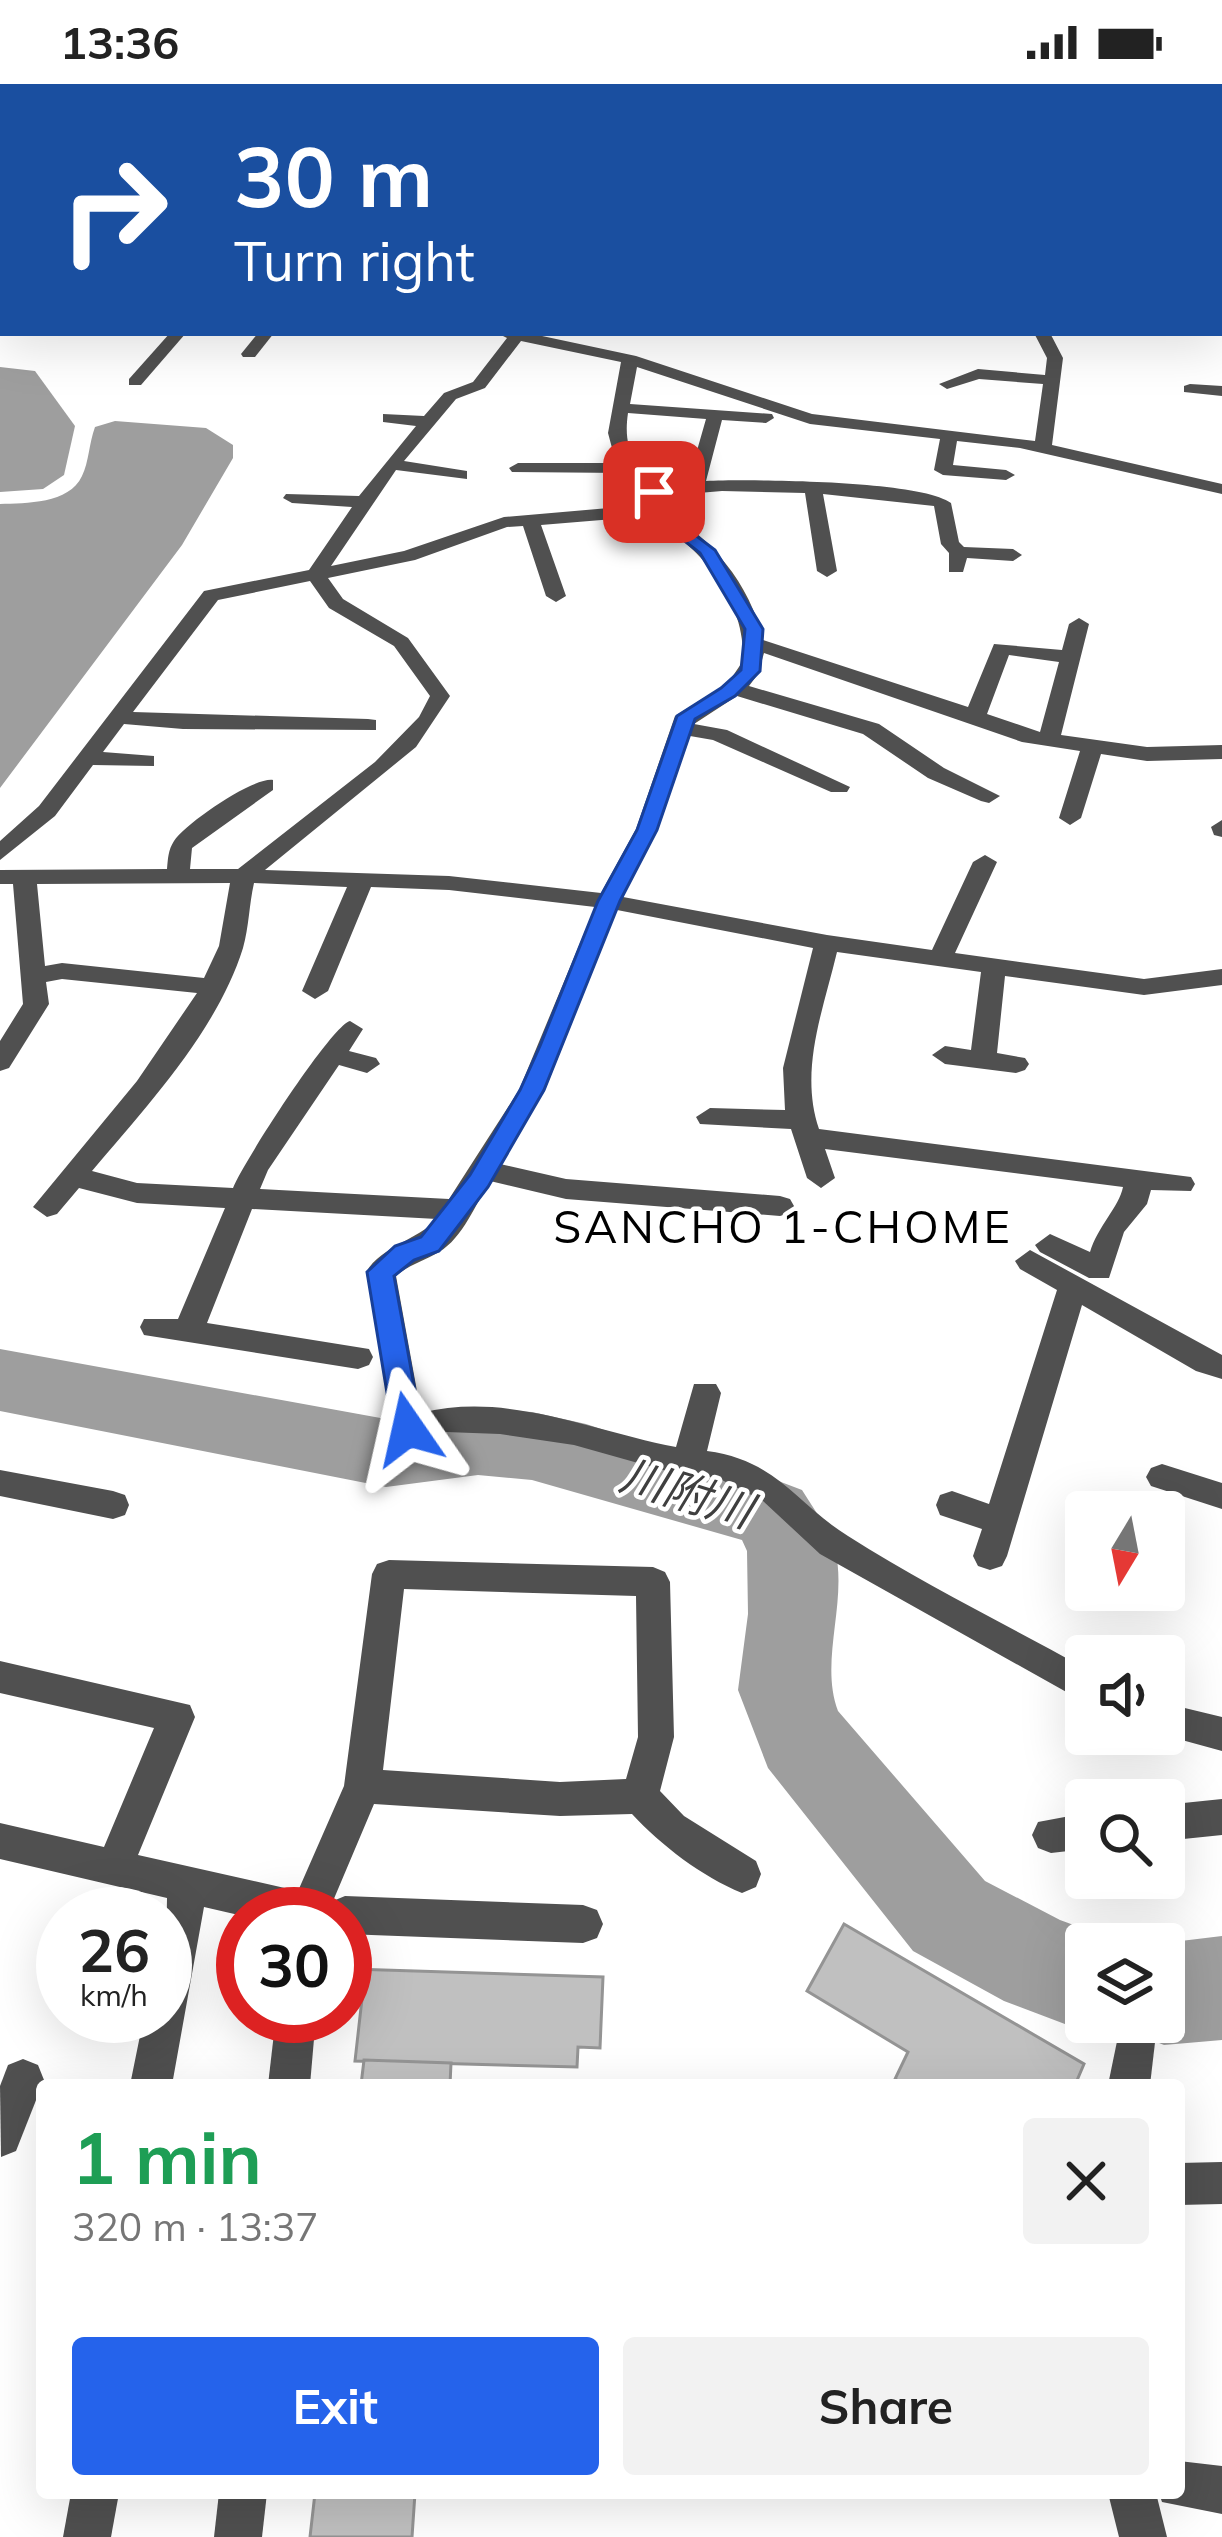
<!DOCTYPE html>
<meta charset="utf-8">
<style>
body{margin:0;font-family:Mulish,"Noto Sans JP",sans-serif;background:#f2f2f2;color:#222;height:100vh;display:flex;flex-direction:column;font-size:45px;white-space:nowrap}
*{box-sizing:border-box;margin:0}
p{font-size:39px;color:#767676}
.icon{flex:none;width:66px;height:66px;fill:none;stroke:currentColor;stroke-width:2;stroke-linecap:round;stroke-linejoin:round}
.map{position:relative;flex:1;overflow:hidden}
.drawer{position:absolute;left:36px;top:1995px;width:1149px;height:420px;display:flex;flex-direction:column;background:#fff;border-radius:12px;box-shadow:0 12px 48px #0002}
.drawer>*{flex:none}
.hud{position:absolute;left:0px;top:0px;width:1224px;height:252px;box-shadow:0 12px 48px #0002;background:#1a4fa0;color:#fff;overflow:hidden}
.needle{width:78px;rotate:190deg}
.buttons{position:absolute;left:1065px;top:1407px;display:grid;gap:24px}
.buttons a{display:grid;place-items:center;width:120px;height:120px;border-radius:12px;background:#fff;box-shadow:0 12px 48px #0002;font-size:60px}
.speed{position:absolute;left:36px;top:1803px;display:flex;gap:24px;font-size:60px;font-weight:700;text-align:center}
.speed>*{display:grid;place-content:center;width:156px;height:156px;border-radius:50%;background:#fff;box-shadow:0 12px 48px #0002;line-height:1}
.speed small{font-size:30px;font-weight:400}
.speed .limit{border:18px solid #d22;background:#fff;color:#111}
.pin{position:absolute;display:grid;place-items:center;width:102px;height:102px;color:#fff;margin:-51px;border-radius:24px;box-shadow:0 6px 18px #0006}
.me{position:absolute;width:132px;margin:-66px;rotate:349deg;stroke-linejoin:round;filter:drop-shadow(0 0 9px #0008)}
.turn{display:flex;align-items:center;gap:42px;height:252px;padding:0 36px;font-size:54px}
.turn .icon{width:156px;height:156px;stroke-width:2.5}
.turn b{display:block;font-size:84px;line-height:102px}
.round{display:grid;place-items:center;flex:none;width:126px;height:126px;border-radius:12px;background:#f2f2f2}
.headline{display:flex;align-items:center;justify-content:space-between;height:204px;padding:0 36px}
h1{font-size:72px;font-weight:700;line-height:90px;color:#1e9e55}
.button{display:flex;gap:24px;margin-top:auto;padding:24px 36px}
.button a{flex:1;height:138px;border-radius:12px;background:#2563eb;color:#fff;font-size:48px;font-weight:700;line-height:138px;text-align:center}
.button a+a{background:#f2f2f2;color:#222}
.status{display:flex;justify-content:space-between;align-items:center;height:84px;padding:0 60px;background:#fff;direction:ltr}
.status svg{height:33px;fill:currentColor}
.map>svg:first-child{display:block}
.water{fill:#9e9e9e}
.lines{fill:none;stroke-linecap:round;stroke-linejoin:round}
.river{fill:#9e9e9e;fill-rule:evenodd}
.building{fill:#c0c0c0;stroke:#949494;stroke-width:3}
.minor{fill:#505050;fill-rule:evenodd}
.route{fill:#2563eb;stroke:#184099;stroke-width:3}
.labels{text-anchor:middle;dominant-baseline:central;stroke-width:9;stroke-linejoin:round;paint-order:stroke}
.neighbourhood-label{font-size:45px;letter-spacing:3px;fill:#000;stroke:#fff}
.water-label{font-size:45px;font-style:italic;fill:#3f3f3f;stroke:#fff}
</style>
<div class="status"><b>13:36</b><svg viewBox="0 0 49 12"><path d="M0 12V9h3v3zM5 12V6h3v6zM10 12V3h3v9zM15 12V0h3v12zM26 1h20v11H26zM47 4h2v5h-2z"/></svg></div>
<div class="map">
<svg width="1222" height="2453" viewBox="0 0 1222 2453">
<rect width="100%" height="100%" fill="#fff"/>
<g class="water">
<path d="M 0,283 L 35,287 L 75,342 L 64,391 L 43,405 L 0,408 Z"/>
<path d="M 115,337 L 206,344 L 233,361 L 233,374 L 182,461 L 0,704 L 0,420 C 26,419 69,420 82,392 C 89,378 89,359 95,343 Z"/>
</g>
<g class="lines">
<g class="river">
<path d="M 0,1265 L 386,1335 L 478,1325 L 532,1328 L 586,1340 L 668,1367 L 728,1378 L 802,1406 C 813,1424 829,1445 835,1465 C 848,1518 819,1577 838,1627 L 985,1797 L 1060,1836 L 1123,1859 L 1086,1860 L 1086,1938 L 1110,1938 L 1086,1948 L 1004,1917 L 913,1867 L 768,1684 L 738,1606 L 748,1530 L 747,1467 L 742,1456 L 532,1396 L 478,1391 L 386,1403 L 0,1327 Z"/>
<path d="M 1222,1852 L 1222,1956 L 1164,1961 L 1127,1946 L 1124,1938 L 1164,1938 L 1164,1860 L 1156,1860 Z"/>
</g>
</g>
<g class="building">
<path d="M 844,1840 L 1084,1980 L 1075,2001 L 906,2001 L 895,1995 L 908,1968 L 807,1907 Z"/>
<path d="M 352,1885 L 603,1893 L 600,1964 L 578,1963 L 577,1983 L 355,1977 L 363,1906 L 350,1905 Z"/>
<path d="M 364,1976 L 451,1979 L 450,2001 L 361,2001 Z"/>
<path d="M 315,2409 L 415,2409 L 412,2453 L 310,2453 Z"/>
</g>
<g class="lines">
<g class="minor">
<path d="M 37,0 L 51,0 L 35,3 Z"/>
<path d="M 145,0 L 157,0 L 144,3 Z"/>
<path d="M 176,0 L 212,0 L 216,3 L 172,3 Z"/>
<path d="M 321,0 L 364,0 L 365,2 L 325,3 Z"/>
<path d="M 556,0 L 568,0 L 554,3 Z"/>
<path d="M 866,0 L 878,0 L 864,3 Z"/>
<path d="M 956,0 L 999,0 L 1003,3 L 960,3 Z"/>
<path d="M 1047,0 L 1061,0 L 1045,3 Z"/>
<rect x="0" y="18" width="3" height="8"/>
<rect x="1221" y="23" width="1" height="8"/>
<rect x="0" y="69" width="3" height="8"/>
<rect x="1221" y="77" width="1" height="9"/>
<rect x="1221" y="102" width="1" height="9"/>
<rect x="0" y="103" width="3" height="8"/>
<rect x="1221" y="138" width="1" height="8"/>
<path d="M 170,249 L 186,249 L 141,301 L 129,301 L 129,295 Z"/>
<path d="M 258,249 L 274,249 L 255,273 L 243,273 L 241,270 Z"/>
<path d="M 497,249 L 528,249 L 636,272 L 812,330 L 1035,357 L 1043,300 L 979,295 L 947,305 L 939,300 L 978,285 L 1045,291 L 1047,274 L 1034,249 L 1050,249 L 1063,274 L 1052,361 L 1222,400 L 1222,410 L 1020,364 L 957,357 L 953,381 L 1006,386 L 1015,391 L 1006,396 L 943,391 L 934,386 L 940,355 L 810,340 L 637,283 L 630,320 L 772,330 L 774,334 L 766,339 L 722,336 L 706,397 C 750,395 921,396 951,419 L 959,458 L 964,463 L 1013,465 L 1022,471 L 1013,477 L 967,474 L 963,488 L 949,488 L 949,469 L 941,460 L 934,422 L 823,410 L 837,487 L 827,493 L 817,487 L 805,409 L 722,407 L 663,412 L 662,424 C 711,454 750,499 763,556 L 968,623 L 994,560 L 1062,566 L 1069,540 L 1079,534 L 1089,540 L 1061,651 L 1147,663 L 1222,661 L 1222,675 L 1147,677 L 1101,670 L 1081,734 L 1070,741 L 1059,734 L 1080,667 L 1022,658 L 764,569 L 758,590 L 749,602 L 879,640 L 944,684 L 1000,712 L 989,719 L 981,717 L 928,694 L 863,650 L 737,612 L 694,640 L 727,646 L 850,703 L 847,708 L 831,708 L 713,656 L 690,652 L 658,745 L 623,813 L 827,851 L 932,866 L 973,778 L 985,771 L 997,778 L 955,869 L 1144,895 L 1222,885 L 1222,901 L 1144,911 L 1005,892 L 997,969 L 1025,974 L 1029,980 L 1025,986 L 1016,989 L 945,980 L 932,971 L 945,962 L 971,966 L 981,888 L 837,868 C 823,927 799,986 819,1045 L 1191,1093 L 1195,1100 L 1191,1107 L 1151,1106 L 1147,1120 L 1124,1148 L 1109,1194 L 1089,1194 L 1040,1168 L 1035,1161 L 1050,1150 L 1090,1168 C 1098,1142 1119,1123 1123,1103 L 825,1065 L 835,1094 L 821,1104 L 807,1094 L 791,1045 L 700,1040 L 696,1033 L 710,1024 L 785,1026 L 783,984 L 813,864 L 617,826 L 545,1006 L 500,1080 L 566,1095 L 780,1112 L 790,1115 L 794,1122 L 790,1129 L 780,1132 L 566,1115 L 490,1097 C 476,1119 463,1154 439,1168 C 424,1177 410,1180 396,1192 L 421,1329 C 507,1307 592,1347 676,1363 L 694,1300 L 716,1300 L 721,1309 L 707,1367 C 777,1376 796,1420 848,1452 C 925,1501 1007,1541 1086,1585 L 1086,1619 L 820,1470 L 763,1417 L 718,1394 L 670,1388 L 574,1361 L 500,1350 L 446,1348 L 408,1358 L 397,1354 L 366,1188 C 383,1161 416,1157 437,1135 L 252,1125 L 207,1239 L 369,1265 L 373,1273 L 369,1281 L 358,1285 L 144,1251 L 140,1243 L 144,1235 L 178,1235 L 225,1124 L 137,1119 L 79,1104 L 57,1130 L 47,1133 L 33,1123 L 137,997 L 197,909 L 62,895 L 46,898 L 49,920 L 9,984 L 0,987 L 0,957 L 23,920 L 13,800 L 0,800 L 0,786 L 167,785 C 168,775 168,766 174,757 C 186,739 253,693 273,696 L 273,706 L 192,764 L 190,785 L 238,785 L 375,678 L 419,633 L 430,612 L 394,562 L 329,524 L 310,497 L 218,516 L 133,628 L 368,635 L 376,636 L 376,646 L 183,645 L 124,640 L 103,668 L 154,672 L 154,682 L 93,681 L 55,732 L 0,776 L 0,757 L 39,722 L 204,507 L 309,486 L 352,423 L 292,419 L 283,414 L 286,410 L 359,412 L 416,342 L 383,338 L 383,330 L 424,332 L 444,309 L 473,298 L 507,254 ZM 521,257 L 621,278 L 608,349 L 616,379 L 518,379 L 509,384 L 512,388 L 624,389 L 645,409 L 644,421 L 504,433 L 404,467 L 331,482 L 396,386 L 467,395 L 467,387 L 404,377 L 456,315 L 485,304 ZM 628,329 L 706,335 L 688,398 L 658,402 C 633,381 623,363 628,329 ZM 650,432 C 699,463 746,514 743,577 L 728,599 L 675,632 L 636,745 L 601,809 L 449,792 L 265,786 L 416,663 L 450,612 L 408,554 L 343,515 L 328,494 L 415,476 L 507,443 L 523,442 L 546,512 L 556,518 L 566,512 L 541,441 ZM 1009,571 L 1059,578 L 1040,648 L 987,630 ZM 230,799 L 219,862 L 204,894 L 62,879 L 45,882 L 37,800 ZM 254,799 L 347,803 L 302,907 L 315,915 L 328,907 L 371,803 L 449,806 L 595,823 L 519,1006 L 449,1115 L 260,1105 L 268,1086 L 339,981 L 367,989 L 380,980 L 376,974 L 349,967 L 363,945 L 350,937 C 331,942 243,1079 233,1104 L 137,1099 L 92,1087 C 147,1022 217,947 243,864 C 249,843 249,821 254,799 Z"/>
<path d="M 1190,300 L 1222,302 L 1222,312 L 1184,308 L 1184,302 Z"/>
<path d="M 1222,736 L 1222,753 L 1214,751 L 1211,743 Z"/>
<path d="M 1030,1166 L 1222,1271 L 1222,1295 L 1196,1287 L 1082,1221 L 1007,1472 L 1002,1482 L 990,1486 L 978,1482 L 973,1472 L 982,1445 L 940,1431 L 936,1421 L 940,1411 L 952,1407 L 989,1420 L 1057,1206 L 1020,1185 L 1015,1177 Z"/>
<path d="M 1162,1380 L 1222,1399 L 1222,1425 L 1151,1402 L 1146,1393 L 1151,1384 Z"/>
<path d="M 0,1386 L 113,1407 L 125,1411 L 129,1421 L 125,1431 L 113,1435 L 0,1412 Z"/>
<path d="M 389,1476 L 653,1483 L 665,1488 L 670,1498 L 674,1653 L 660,1707 L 684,1732 L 756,1777 L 761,1790 L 756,1803 L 742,1809 C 701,1792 662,1762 632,1730 L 560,1732 L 374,1720 L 333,1817 L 345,1812 L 583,1821 L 597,1826 L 603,1840 L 597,1854 L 583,1859 L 345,1850 L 345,1830 L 243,1832 L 204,1823 L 172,2001 L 130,2001 L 144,1932 L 165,1932 L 167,1814 L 0,1775 L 0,1739 L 104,1763 L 154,1644 L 0,1609 L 0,1577 L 190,1621 L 195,1633 L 138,1771 L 298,1807 L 344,1702 L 372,1490 L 377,1480 ZM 404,1505 L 636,1512 L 638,1653 L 626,1695 L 560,1698 L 383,1686 Z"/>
<path d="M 1164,1619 L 1222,1633 L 1222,1667 L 1160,1650 L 1164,1650 Z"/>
<path d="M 1222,1715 L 1222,1751 L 1164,1757 L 1164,1721 Z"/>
<path d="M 1086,1729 L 1086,1765 L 1051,1769 L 1038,1764 L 1032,1751 L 1038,1738 Z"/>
<path d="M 276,1932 L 316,1932 L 310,2001 L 268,2001 Z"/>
<path d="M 1121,1938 L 1151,1938 L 1156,1950 L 1150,2001 L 1108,2001 Z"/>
<path d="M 23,1975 L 38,1981 L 44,1996 L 16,2067 L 1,2073 L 0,2002 L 8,1981 Z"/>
<path d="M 1222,2078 L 1222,2120 L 1179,2121 L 1179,2079 Z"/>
<path d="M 1179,2377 L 1222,2382 L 1222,2430 L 1162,2418 L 1159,2409 L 1179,2409 Z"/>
<path d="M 71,2409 L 119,2409 L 111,2453 L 63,2453 Z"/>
<path d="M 219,2409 L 267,2409 L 262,2453 L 214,2453 Z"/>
<path d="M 1108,2409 L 1156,2409 L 1167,2453 L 1119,2453 Z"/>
</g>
</g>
<path class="route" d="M 654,403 L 662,408 L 661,425 L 715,466 L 763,545 L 760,587 L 735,612 L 695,635 L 657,746 L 620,817 L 544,1006 L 488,1103 L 439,1167 L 414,1176 L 394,1192 L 422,1345 L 418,1353 L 397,1353 L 393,1345 L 367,1188 L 395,1162 L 421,1153 L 470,1091 L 520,1006 L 540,962 L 598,817 L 637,746 L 677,632 L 721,604 L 741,586 L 745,545 L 700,469 L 645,426 L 646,408 Z"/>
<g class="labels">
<g class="neighbourhood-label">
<text x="783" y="1142">SANCHO 1-CHOME</text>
</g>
<g class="water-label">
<text transform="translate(687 1408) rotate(17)">川附川</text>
</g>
</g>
</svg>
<div class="buttons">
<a><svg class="needle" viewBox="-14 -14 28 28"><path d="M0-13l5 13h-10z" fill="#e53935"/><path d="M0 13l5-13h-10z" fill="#767676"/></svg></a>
<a><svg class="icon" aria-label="sound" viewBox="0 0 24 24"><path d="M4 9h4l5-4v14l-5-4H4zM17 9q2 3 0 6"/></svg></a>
<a><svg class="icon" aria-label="search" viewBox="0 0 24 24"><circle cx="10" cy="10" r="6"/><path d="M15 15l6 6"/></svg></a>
<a><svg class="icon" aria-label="layers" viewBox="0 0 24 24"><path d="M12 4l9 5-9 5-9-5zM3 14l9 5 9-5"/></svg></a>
</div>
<div class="speed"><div>26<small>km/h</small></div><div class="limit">30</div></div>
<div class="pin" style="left:654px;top:408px;background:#d93025"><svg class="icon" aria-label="arrive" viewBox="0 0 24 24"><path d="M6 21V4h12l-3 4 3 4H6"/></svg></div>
<svg class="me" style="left:408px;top:1345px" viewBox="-20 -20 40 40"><path d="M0-17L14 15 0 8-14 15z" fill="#2563eb" stroke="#fff" stroke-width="4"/></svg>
<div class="hud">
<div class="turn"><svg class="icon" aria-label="right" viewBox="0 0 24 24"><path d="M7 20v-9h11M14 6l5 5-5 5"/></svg><div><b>30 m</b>Turn right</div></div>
</div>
<section class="drawer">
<div class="headline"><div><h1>1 min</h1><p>320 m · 13:37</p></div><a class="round"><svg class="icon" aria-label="close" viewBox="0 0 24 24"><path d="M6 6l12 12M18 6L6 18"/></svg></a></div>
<div class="button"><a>Exit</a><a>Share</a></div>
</section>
</div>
